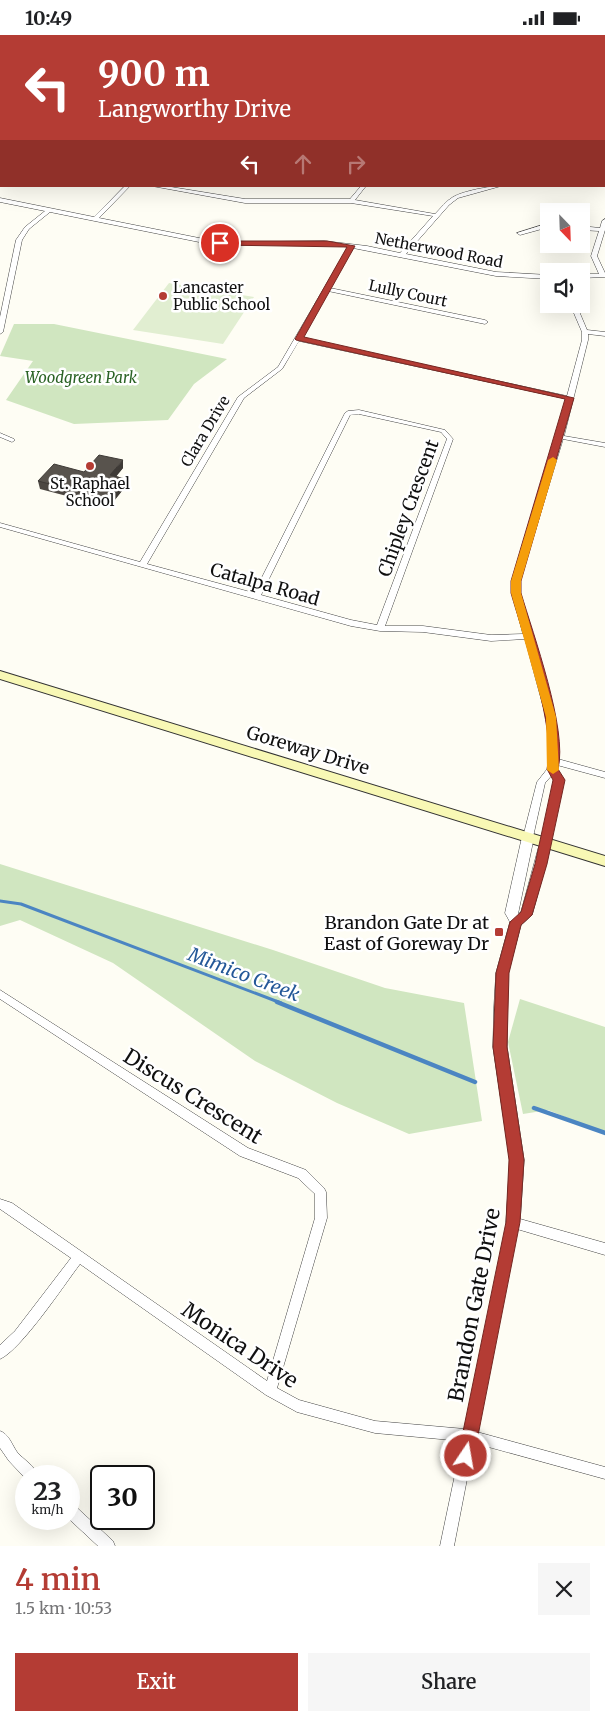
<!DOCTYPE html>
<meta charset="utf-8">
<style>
body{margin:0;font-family:Merriweather,serif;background:#f6f6f6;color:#202124;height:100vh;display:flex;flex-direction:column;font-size:19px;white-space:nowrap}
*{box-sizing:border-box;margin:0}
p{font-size:16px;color:#757577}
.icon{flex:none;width:28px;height:28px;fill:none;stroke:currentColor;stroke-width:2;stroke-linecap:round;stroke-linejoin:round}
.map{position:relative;height:1511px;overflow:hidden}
.details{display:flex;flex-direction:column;background:#fff;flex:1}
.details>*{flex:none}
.top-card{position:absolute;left:0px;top:0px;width:605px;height:152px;box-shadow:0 5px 20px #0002;background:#b43c34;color:#fff;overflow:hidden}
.needle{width:32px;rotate:157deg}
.tools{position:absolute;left:540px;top:168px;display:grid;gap:10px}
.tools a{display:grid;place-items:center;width:50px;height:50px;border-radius:0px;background:#fff;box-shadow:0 5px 20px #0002;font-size:25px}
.speed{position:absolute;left:15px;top:1430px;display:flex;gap:10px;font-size:25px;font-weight:700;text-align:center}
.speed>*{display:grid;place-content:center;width:65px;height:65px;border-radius:50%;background:#fff;box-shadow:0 5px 20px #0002;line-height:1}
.speed small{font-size:12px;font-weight:400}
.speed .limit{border:2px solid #111;border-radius:8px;background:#fff;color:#111}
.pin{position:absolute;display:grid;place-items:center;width:42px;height:42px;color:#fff;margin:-21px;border:2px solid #fff;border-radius:50%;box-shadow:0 1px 5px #0007}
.me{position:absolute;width:55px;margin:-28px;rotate:12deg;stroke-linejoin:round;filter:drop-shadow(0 0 4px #0008)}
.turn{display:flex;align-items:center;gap:18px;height:105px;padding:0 15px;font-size:22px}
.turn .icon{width:65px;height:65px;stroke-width:2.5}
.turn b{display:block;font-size:35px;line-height:42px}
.lanes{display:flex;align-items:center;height:48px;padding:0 15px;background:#0003;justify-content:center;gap:25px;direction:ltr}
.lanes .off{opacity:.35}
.round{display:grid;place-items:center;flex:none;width:52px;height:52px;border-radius:0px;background:#f6f6f6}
.summary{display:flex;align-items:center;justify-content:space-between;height:85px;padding:0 15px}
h1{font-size:30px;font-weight:600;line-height:38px;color:#b43c34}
.action{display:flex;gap:10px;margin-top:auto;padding:10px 15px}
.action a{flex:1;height:58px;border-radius:0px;background:#b43c34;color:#fff;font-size:20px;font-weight:600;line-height:58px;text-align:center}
.action a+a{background:#f6f6f6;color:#202124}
.status{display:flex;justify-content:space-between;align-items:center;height:35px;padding:0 25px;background:#fff;direction:ltr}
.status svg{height:14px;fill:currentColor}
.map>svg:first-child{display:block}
.green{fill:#d0e6c0}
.pitch{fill:#e1eed1}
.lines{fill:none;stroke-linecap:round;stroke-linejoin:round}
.stream-far1{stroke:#4b85c2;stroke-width:3}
.stream{stroke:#4b85c2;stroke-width:4.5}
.minor-casing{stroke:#434343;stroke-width:1}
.tertiary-casing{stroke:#434343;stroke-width:1}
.secondary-casing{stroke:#323232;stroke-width:2}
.minor{fill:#fff;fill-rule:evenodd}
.tertiary{fill:#fff;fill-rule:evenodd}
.secondary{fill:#f8f8b5;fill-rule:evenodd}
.wall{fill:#4c4742}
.shaded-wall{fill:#3e3a36}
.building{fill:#58534d;stroke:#3e3a36}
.route{fill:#b43c34;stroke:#752722}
.slow{fill:#f59e0b}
.poi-dot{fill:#b43c34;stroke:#fff;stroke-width:2}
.labels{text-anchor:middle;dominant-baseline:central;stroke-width:5;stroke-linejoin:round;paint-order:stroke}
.far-street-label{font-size:15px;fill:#101010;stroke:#fff}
.far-poi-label{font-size:15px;fill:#101010;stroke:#fff;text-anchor:start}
.far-park-label{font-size:15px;font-style:italic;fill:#2b6325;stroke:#fff}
.street-label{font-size:18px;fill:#101010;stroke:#fff}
.poi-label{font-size:18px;fill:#101010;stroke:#fff;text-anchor:end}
.water-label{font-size:19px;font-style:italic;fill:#245898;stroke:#fff}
.near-street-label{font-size:21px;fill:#101010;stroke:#fff}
</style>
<div class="status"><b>10:49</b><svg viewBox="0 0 49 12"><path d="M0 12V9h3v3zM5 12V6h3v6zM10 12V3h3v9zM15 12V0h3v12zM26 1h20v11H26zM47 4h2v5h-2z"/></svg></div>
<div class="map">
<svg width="605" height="1511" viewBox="0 0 605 1511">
<rect width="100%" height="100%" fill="#fefdf4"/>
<g class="green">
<path d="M 14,289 L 54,289 L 227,324 L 194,349 L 168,385 L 74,389 L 6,365 L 33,326 L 0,321 Z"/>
<path d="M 0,829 L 273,915 L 385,953 L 464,968 L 482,1086 L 409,1099 L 337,1068 L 255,1026 L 113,928 L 20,885 L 0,891 Z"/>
<path d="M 520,964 L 605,992 L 605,1098 L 548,1075 L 523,1079 L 508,1007 Z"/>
</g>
<path class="pitch" d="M 169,248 L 254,262 L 223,309 L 133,295 Z"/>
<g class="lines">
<path class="stream-far1" d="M 0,866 L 21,869 L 281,968"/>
<g class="stream">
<path d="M 277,967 L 475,1047"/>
<path d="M 534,1073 L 605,1098"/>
</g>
<g class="minor-casing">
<g id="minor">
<rect x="48" y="0" width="4" height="1"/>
<path d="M 456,0 L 460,0 L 461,1 L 457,1 Z"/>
<rect x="0" y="12" width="1" height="2"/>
<rect x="604" y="21" width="1" height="2"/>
<path d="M 604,118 L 605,118 L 605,122 L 604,121 Z"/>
<path d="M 125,151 L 130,151 L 99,183 L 204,204 L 238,207 L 324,206 L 367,211 L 400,218 L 433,181 L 351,168 L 245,168 L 152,151 L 165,151 L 245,164 L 350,164 L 361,151 L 366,151 L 355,165 L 435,179 C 441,173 446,166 453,162 C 463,156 490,151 501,151 L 458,163 L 449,170 L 406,219 L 496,237 L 549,240 L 549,244 L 496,241 L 353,213 L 330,253 L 485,285 L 488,287 L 485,289 L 328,256 L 301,303 L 567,361 L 582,305 L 582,297 L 570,269 L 576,269 L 587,295 L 605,297 L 605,301 L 588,299 L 588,305 L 564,401 L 605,408 L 605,412 L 563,404 L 520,546 L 520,558 L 557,693 L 558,724 L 605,737 L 605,743 L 557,730 L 556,734 L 563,745 L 549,809 L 543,809 L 541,807 L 555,745 L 552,740 L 545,748 L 533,802 L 531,804 L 525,804 L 523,802 L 537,747 L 548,733 L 550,726 L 549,693 L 525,604 L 491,606 L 423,597 L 380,596 L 351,591 L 0,492 L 0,488 L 140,527 L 238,362 L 278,332 L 348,212 L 324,209 L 238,210 L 204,208 L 50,177 L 29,194 L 22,205 L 3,297 L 0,299 L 0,282 L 16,205 L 25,192 L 45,176 L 0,167 L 0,163 L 94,182 ZM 299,306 L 567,364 L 557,402 L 512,546 L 512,558 L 523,599 L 491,600 L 423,591 L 385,591 L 453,404 L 445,395 L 359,375 L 348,376 L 345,378 L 254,558 L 147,529 L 244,363 L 282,334 ZM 359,379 L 441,397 L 447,404 L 377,590 L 351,585 L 261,560 L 350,380 Z"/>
<path d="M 605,184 L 605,195 L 597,221 L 605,238 L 605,242 L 581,243 L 581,239 L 599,239 L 591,221 L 599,196 L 581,195 L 581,191 L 600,193 L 602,186 Z"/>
<path d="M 549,188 L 549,192 L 520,200 L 517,198 Z"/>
<path d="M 0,398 L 14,404 L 15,405 L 12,407 L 0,402 Z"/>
<path d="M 0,955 L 248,1113 L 306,1135 L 324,1153 L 326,1157 L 327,1183 L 277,1353 L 299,1365 L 375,1386 L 465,1394 L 509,1183 L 513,1182 L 605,1208 L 605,1220 L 517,1194 L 477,1397 L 605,1432 L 605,1444 L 474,1408 L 454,1511 L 440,1511 L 462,1406 L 375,1398 L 297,1377 L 266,1360 L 80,1229 C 64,1250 21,1315 0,1324 L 0,1310 L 15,1296 L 71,1223 L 0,1174 L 0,1164 L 12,1168 L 267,1346 L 315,1183 L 315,1159 L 298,1143 L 240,1121 L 0,964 Z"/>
<path d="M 0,1396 C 9,1399 12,1410 17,1417 C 24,1425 35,1431 38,1441 L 26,1441 L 26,1444 L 9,1426 L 0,1413 Z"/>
<path d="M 69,1469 L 74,1470 L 113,1506 L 115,1511 L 98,1511 L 69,1484 Z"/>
</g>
</g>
<g class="tertiary-casing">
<path id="tertiary" d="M 528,798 L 532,799 L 534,802 L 518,879 L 521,877 L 540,807 L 542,804 L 550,804 L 552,807 L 532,880 L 521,890 L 508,938 L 507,1012 L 524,1125 L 520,1187 L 518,1192 L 513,1194 L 508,1192 L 506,1187 L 510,1125 L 493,1012 L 494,972 L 496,938 L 510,887 L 505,878 L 522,802 L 524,799 Z"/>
</g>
<g class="secondary-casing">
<path id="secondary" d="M 0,636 L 605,821 L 605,831 L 0,644 Z"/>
</g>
<use href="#minor" class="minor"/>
<use href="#tertiary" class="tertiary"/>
<use href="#secondary" class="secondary"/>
</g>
<path class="wall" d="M 123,433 L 116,441 L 125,444 L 126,451 L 109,472 L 40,454 L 38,446 L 84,437 Z"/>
<g class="shaded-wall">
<path d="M 123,425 L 123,433 L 111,448 L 110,440 Z"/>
<path d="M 125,444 L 126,451 L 109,472 L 108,464 Z"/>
</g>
<path class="building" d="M 99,420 L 123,425 L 110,440 L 125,444 L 108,464 L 38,446 L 54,429 L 84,437 Z"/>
<path class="route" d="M 327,206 L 355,211 L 304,302 L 574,363 L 521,546 L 521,558 C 533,599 568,695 558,734 L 565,745 L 547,829 L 532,880 L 521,890 L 509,938 L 507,1012 L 524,1125 L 520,1187 L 474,1421 L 472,1427 L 466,1430 L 460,1427 L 458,1421 L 506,1187 L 509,1125 L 493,1012 L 496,938 L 510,887 L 521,877 L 535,829 L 553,745 L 547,734 C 557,695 523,600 511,558 L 511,546 L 565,364 L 296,305 L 295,304 L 347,212 L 220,210 L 216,208 L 220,206 Z"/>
<path class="slow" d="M 553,422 L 557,425 L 521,546 L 521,558 L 556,682 L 559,735 L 553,739 L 547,735 L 546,682 L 511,558 L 511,546 L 548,425 Z"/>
<g class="poi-dot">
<circle cx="163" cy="261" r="5"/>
<circle cx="90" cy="431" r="5"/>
<rect x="494" y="892" width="10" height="10" rx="2.5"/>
</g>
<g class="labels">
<g class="far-street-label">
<text transform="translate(439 215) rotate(11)">Netherwood Road</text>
<text transform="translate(408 258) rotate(12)">Lully Court</text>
<text transform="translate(205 396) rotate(-59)">Clara Drive</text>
</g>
<g class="far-poi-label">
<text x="173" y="252">Lancaster<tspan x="173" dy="17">Public School</tspan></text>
<text x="90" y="448" text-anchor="middle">St. Raphael<tspan x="90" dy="17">School</tspan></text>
</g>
<g class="far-park-label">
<text x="81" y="342">Woodgreen Park</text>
</g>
<g class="street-label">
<text transform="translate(408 473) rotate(-70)">Chipley Crescent</text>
<text transform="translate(265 549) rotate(16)">Catalpa Road</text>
<text transform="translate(308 715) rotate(17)">Goreway Drive</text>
</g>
<g class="poi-label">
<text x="489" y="887">Brandon Gate Dr at<tspan x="489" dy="21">East of Goreway Dr</tspan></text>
</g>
<g class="water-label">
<text transform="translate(244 939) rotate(21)">Mimico Creek</text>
</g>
<g class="near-street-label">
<text transform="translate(193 1061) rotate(32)">Discus Crescent</text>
<text transform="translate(474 1270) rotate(-79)">Brandon Gate Drive</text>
<text transform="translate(240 1310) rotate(34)">Monica Drive</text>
</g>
</g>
</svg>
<div class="tools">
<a><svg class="needle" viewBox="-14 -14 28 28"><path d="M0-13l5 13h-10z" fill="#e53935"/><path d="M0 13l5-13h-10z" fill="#757577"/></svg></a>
<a><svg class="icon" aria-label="sound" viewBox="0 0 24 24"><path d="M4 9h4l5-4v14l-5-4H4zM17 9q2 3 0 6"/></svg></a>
</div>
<div class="speed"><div>23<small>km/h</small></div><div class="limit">30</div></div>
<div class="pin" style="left:220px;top:208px;background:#d93025"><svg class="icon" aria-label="arrive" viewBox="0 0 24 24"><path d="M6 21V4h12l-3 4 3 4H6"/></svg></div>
<svg class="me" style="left:466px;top:1421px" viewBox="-20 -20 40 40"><circle r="17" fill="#b43c34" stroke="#fff" stroke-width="3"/><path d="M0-11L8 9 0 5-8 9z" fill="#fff"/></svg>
<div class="top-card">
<div class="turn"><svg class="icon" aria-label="left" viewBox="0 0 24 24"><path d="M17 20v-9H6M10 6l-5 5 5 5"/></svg><div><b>900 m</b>Langworthy Drive</div></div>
<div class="lanes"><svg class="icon" aria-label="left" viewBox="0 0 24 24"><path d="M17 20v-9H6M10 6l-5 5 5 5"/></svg><svg class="icon off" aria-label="ahead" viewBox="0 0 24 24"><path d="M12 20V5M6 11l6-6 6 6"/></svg><svg class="icon off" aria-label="right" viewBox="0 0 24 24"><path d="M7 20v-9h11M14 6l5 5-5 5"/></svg></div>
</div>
</div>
<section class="details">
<div class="summary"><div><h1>4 min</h1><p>1.5 km · 10:53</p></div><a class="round"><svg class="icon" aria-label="close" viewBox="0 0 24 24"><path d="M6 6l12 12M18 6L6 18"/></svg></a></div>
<div class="action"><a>Exit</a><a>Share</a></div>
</section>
